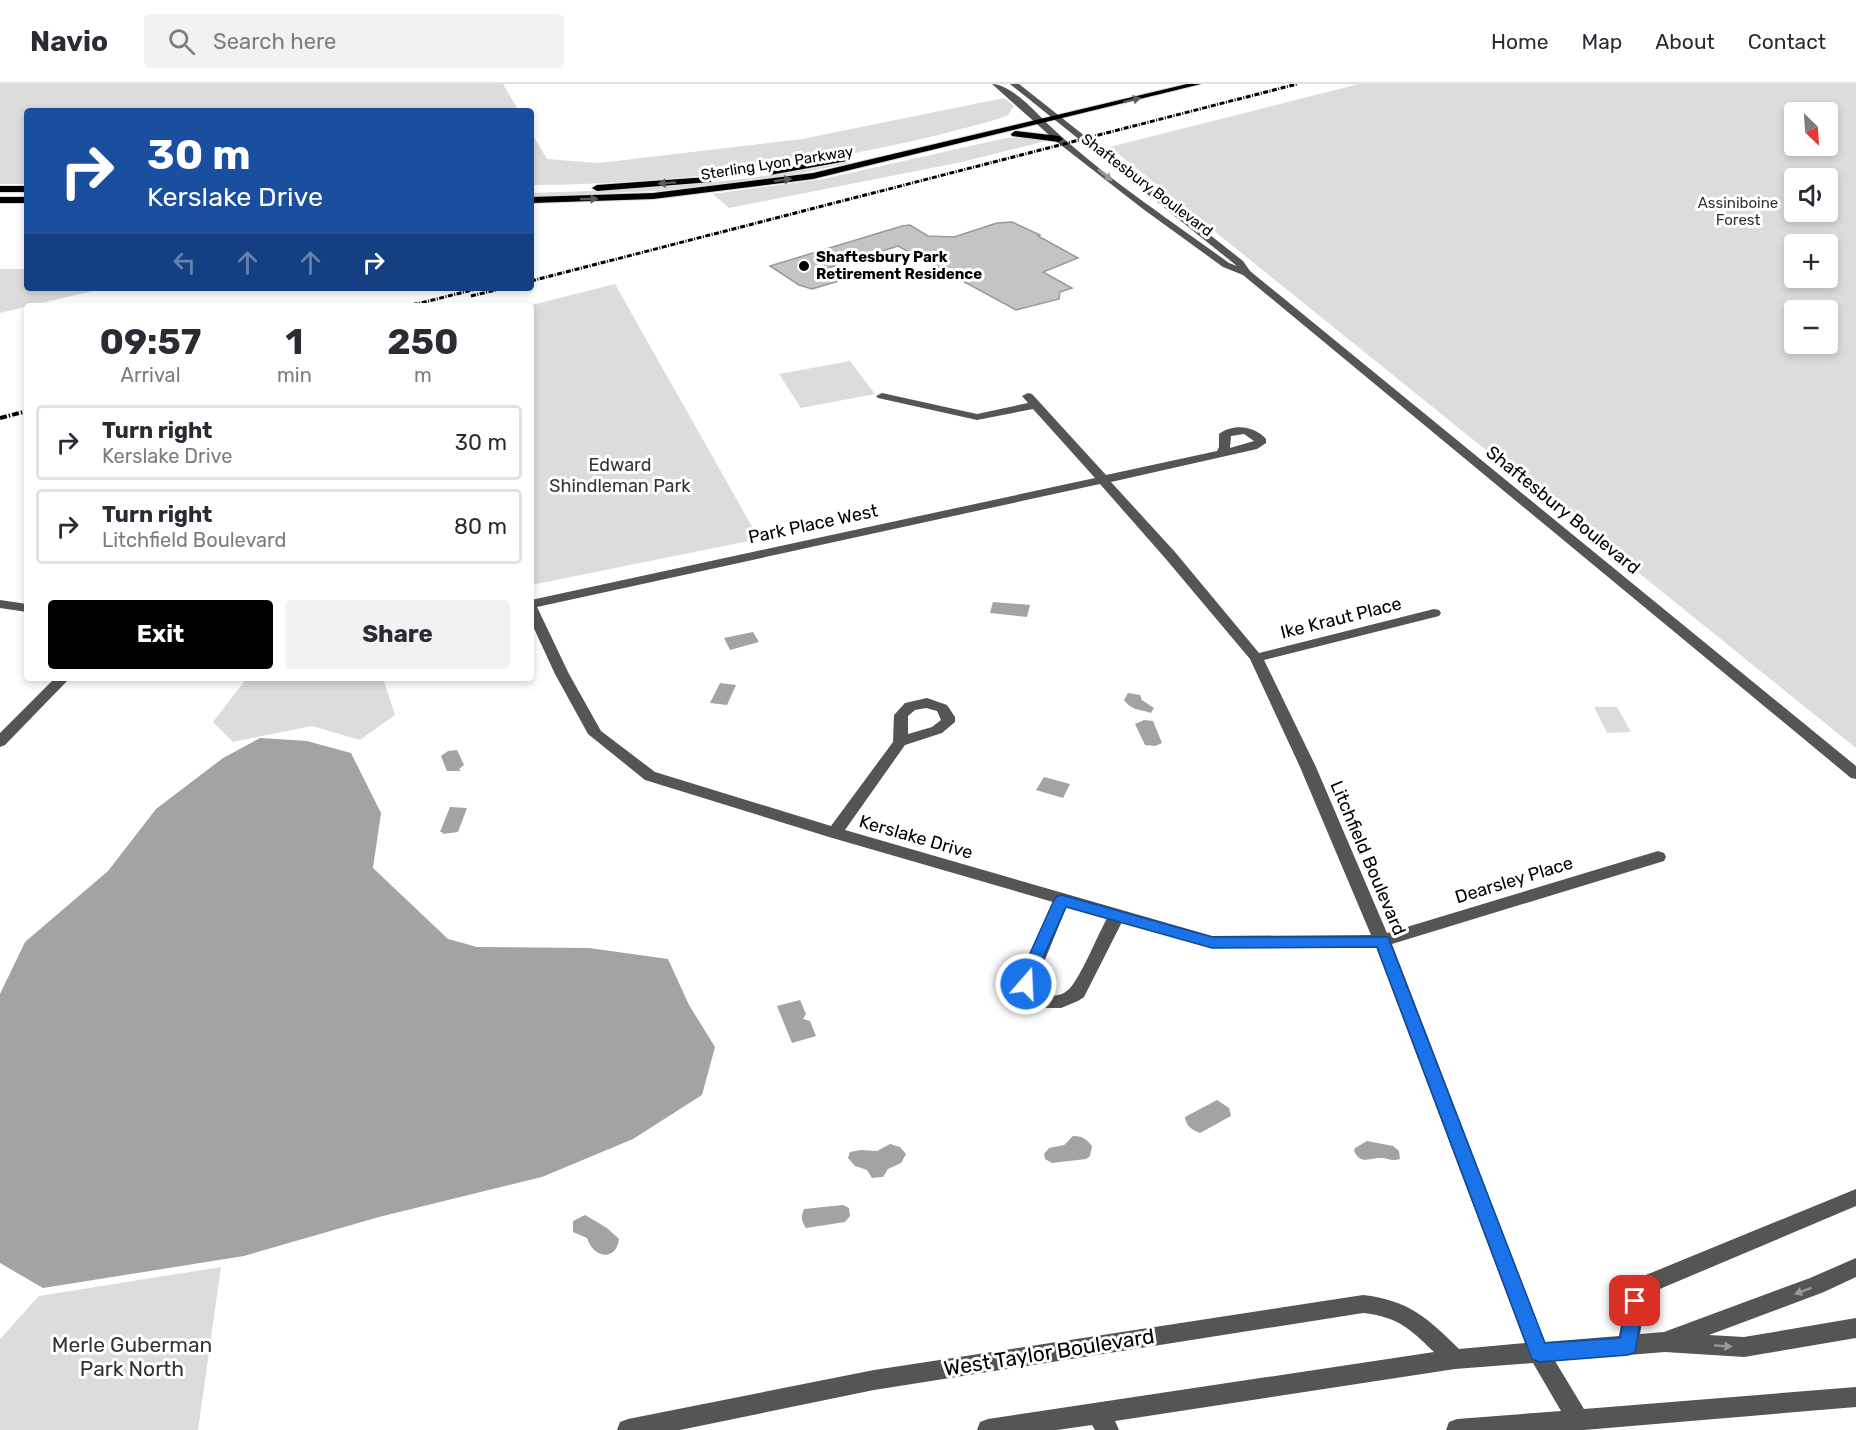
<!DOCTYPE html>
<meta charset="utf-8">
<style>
body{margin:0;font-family:Rubik,sans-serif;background:#f2f2f3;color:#2b2b33;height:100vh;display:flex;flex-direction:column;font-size:22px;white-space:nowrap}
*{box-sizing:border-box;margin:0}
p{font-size:20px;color:#7c7c81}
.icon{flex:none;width:33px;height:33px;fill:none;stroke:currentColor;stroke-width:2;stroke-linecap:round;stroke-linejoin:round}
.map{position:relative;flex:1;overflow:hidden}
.sheet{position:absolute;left:24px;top:219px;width:510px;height:378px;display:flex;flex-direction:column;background:#fff;border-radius:6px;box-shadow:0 3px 9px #0003}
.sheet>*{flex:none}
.guide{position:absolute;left:24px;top:24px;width:510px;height:183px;border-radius:6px;box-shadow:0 3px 9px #0003;background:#1a4fa0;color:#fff;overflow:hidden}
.needle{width:39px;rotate:155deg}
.fabs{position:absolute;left:1784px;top:18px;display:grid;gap:12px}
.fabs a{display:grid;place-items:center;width:54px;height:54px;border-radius:6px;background:#fff;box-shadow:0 3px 9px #0003;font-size:30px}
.pin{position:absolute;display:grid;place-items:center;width:51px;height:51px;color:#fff;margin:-26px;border-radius:12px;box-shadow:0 3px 9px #0006}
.me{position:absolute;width:66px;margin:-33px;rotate:19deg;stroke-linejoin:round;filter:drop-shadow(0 0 4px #0008)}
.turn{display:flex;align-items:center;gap:21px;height:126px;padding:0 24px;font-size:27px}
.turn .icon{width:78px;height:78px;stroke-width:2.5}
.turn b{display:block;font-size:42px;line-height:51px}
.lanes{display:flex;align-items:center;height:57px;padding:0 24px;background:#0003;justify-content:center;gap:30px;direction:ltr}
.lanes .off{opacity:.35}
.eta{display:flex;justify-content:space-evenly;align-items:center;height:102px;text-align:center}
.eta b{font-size:36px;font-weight:700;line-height:42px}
.button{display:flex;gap:12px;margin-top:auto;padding:12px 24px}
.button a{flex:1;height:69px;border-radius:6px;background:#000;color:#fff;font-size:24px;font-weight:700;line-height:69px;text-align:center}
.button a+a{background:#f2f2f3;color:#2b2b33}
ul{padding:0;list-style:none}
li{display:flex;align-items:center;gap:18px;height:75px;margin:0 12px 9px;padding:0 12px;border:3px solid #e1e1e2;border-radius:6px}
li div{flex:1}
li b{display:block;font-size:22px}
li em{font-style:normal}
header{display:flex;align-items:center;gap:36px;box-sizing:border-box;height:84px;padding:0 30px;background:#fff;border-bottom:2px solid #e1e1e2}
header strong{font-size:28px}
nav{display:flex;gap:33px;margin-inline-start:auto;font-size:21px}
.search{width:420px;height:54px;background:#f2f2f3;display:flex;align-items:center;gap:15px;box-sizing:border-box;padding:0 21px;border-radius:6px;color:#7c7c81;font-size:22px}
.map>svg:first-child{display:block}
.green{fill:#dcdcdc;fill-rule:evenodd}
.water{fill:#a3a3a3}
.building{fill:#c4c4c4;stroke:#999;stroke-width:1.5}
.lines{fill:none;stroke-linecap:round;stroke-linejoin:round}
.major-casing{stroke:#dbdbdb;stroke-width:2}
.minor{fill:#555;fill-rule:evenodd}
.major{fill:#000;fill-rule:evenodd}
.rail-far1{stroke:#000;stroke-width:3;stroke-dasharray:5 1.5 1 1.5;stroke-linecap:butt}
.rail{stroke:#000;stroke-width:4;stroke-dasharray:7 2 1.5 2;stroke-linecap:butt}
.oneway{fill:#595959}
.oneway2{fill:#999}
.route{fill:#1a73e8;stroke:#114b97;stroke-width:1.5}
.poi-dot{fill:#000;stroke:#fff;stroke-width:2}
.labels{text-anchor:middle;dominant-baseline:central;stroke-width:6;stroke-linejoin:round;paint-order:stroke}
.far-street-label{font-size:15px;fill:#000;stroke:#fff}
.far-park-label{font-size:15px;fill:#333;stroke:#fff}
.far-poi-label{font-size:15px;font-weight:bold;fill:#000;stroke:#fff;text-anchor:start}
.park-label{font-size:18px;fill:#333;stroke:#fff}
.street-label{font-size:18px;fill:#000;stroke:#fff}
.near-park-label{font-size:21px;fill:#333;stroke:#fff}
.near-street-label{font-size:21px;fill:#000;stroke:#fff}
</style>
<header>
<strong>Navio</strong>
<div class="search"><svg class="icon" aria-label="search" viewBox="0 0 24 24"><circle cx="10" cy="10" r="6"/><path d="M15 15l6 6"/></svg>Search here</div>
<nav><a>Home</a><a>Map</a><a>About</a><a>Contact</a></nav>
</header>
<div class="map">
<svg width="1856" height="1346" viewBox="0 0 1856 1346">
<rect width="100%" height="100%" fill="#fff"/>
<g class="green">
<path d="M 0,0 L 503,0 L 519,27 L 27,27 L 27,100 L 0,100 Z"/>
<path d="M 1359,0 L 1856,0 L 1856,664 L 1110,63 ZM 1794,28 L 1827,28 L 1827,62 L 1794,62 ZM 1794,94 L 1827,94 L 1827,128 L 1794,128 ZM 1794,160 L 1827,160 L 1827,194 L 1794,194 ZM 1827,226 L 1827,260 L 1794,260 L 1794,226 Z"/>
<path d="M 1004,14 L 1014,22 L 1008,31 L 998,35 C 847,78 689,100 531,101 L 531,48 L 547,75 L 599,79 L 802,55 Z"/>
<path d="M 1021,53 L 1046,57 L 962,78 L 729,124 L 713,110 L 823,95 L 1006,54 Z"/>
<path d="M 848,78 L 850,79 L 772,95 L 676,106 L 531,113 L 531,109 C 637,106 743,99 848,78 Z"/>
<path d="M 0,185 L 27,185 L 27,204 L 105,204 L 0,229 Z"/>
<path d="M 615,200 L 759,455 L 531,501 L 531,222 L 528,222 Z"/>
<path d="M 850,277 L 875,310 L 801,324 L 779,290 Z"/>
<path d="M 247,594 L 383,594 L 395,631 L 360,656 L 312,642 L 233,658 L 213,638 Z"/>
<path d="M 1594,623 L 1617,623 L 1631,648 L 1607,649 Z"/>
<path d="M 221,1183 L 198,1346 L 0,1346 L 0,1255 L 39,1212 Z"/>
</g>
<g class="water">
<path d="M 993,518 L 1030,521 L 1027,533 L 990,529 Z"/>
<path d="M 753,548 L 759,558 L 730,566 L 724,554 Z"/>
<path d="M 720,599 L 736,601 L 727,621 L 710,619 Z"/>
<path d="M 1128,609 L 1140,611 L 1142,616 L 1154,624 L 1151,629 C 1140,625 1132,627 1124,616 Z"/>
<path d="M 1144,636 L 1153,637 L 1162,659 L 1155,662 L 1145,661 L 1135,640 Z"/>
<path d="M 260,654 L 307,657 L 351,669 L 381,729 L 373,784 L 448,855 L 477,863 L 589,864 L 668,875 L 689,921 L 715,963 L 702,1011 L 633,1055 L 542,1093 L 379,1133 L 244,1172 L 43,1204 L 0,1179 L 0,910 L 25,858 L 108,787 L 156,725 L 223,674 Z"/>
<path d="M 457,666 L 464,681 L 459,685 L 461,687 L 447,687 L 441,672 L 448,667 Z"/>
<path d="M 1044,693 L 1070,700 L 1063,714 L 1036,706 Z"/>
<path d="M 450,723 L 467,724 L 458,748 L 442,750 L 443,748 L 440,748 Z"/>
<path d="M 800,916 L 806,930 L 803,935 L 810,937 L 816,952 L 792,959 L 777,922 Z"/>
<path d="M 1217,1016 L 1229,1024 L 1231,1032 L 1200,1049 C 1192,1046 1186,1042 1185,1033 Z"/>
<path d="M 1073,1052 C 1083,1052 1086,1055 1092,1062 L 1090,1072 L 1086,1075 L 1052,1079 L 1045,1075 L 1044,1070 L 1049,1064 L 1064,1061 Z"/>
<path d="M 1367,1057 L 1393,1062 L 1399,1067 L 1400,1075 C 1391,1078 1389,1074 1380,1074 C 1368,1074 1361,1081 1354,1067 L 1355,1064 Z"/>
<path d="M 890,1060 L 900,1063 L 906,1070 L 901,1079 L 888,1085 L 883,1093 L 872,1094 L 867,1086 L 855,1082 L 848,1074 L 850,1068 L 861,1066 L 877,1067 Z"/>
<path d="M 843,1121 L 849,1124 L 850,1132 L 845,1138 L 806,1144 C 801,1137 801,1133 804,1125 Z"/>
<path d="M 585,1131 L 607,1144 L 619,1155 C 616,1178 593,1174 587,1154 L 573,1148 L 573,1137 Z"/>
</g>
<path class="building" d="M 1012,138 L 1040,151 L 1038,152 L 1078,174 L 1043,188 L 1072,204 L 1060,208 L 1059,215 L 1016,226 L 898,162 L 822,186 L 839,197 L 812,205 L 799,201 L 770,182 L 902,142 L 910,141 L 928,152 L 954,153 L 997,139 Z"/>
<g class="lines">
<g class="major-casing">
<g id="major">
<path d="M 1187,0 L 1201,0 L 813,95 L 653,115 L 531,119 L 531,113 L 653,109 L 813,89 Z"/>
<path d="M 1015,47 L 1059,52 L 1063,55 L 1059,58 L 1012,52 L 1011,50 Z"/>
<path d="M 844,72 L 847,73 L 847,77 L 770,91 L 766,88 Z"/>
<path d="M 708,93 L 711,94 L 711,98 L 597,107 L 592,104 L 597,101 Z"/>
<rect x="0" y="102" width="27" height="6"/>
<rect x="0" y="113" width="27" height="6"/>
</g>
</g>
<g class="minor">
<path d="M 992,0 C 1011,0 1036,29 1050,42 C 1104,93 1169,135 1229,179 L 1237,182 L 1010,0 L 1019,0 L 1243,177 L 1250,187 L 1856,682 L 1856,695 L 1851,694 L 1243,191 L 1223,183 L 1143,125 L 1057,58 Z"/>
<path d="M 882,309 L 977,330 L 1028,319 L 1022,312 L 1028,309 L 1032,310 L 1106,391 L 1217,367 L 1219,363 L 1219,350 C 1233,339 1255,342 1266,355 L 1266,359 L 1257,365 L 1111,398 L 1175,468 L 1259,569 L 1434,525 L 1439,526 L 1441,529 L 1439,532 L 1264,576 L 1316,683 L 1387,849 L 1658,767 L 1664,769 L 1666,773 L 1664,777 L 1392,860 L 1545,1258 L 1619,1252 L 1625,1217 L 1641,1193 L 1856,1105 L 1856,1122 L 1655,1207 L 1645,1220 L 1640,1250 L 1664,1248 L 1810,1194 L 1856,1174 L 1856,1193 L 1824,1208 L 1709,1251 L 1744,1253 L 1856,1234 L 1856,1254 L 1744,1273 L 1665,1268 L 1555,1277 L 1584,1325 L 1856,1303 L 1856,1323 L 1584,1346 L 1446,1346 L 1449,1338 L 1457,1335 L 1561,1327 L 1533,1279 L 1455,1285 L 1115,1337 L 1119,1346 L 1095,1346 L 1092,1341 L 1057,1346 L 977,1346 L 980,1338 L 988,1335 L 1434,1268 C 1409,1244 1398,1233 1363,1229 L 874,1306 L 680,1346 L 617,1346 L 620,1338 L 628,1335 L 874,1286 L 1363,1211 C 1408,1216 1428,1234 1459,1265 L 1525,1259 L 1376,863 L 1212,864 L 1122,838 L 1084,913 L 1078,917 L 1061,924 L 1047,924 L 1028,918 L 1017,901 L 1053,818 L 829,753 L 645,696 L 588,650 L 555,590 L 531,538 L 531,516 L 1095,394 L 1033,325 L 977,336 L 878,314 L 876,312 ZM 1244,350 L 1254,357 L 1230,364 L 1231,352 ZM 1100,400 L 1165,474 L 1250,575 L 1300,683 L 1371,851 L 1212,852 L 845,746 L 905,661 L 942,649 L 955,638 L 955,633 L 947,621 L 927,614 L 905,619 L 894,631 L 893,658 L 831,742 L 655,688 L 601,647 L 569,590 L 537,523 ZM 926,624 L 937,627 L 941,636 L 932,643 L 908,650 L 908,632 L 915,626 ZM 1067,822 L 1107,834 C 1099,849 1080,894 1070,904 C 1059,916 1043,913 1035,900 Z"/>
<path d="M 0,516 L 27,520 L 27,528 L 0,524 Z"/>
<path d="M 55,594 L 70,594 L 5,661 L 0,663 L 0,649 Z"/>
</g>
<use href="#major" class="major"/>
<g class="rail-far1">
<path d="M 531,197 L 1297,0"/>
<path d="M 471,212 L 504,204"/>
<path d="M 413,221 L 480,204"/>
</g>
<g class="rail">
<path d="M 410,222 L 418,220"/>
<path d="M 0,334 L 27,327"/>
</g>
</g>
<defs><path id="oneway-solid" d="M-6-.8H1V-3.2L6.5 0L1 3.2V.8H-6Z" transform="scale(1.5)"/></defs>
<g class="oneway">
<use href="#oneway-solid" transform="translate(1132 16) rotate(-14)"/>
<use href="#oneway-solid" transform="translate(783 96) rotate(-8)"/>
<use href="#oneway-solid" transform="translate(667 99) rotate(176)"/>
<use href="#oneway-solid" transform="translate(589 115) rotate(-1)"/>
</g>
<g class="oneway2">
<use href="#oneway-solid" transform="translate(1105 91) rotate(39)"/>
<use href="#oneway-solid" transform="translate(1803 1207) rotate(159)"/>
<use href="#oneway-solid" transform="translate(1723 1262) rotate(4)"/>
</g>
<path class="route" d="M 1062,811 L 1212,853 L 1388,853 L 1545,1259 L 1620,1254 L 1628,1211 L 1635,1208 L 1641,1211 L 1644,1217 L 1635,1268 L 1628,1271 L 1539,1278 L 1532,1275 L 1377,863 L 1212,864 L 1066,823 L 1037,887 L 1032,905 L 1021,905 L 1019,900 L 1022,887 L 1054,816 L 1056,813 Z"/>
<circle class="poi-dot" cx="804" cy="182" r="6"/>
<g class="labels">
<g class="far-street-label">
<text transform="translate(777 79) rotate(-9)">Sterling Lyon Parkway</text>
<text transform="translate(1147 101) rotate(37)">Shaftesbury Boulevard</text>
</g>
<g class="far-park-label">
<text x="1738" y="119">Assiniboine<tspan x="1738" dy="17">Forest</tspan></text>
</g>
<g class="far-poi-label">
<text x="816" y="173">Shaftesbury Park<tspan x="816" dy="17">Retirement Residence</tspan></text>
</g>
<g class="park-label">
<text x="620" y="381">Edward<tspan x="620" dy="21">Shindleman Park</tspan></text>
</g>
<g class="street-label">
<text transform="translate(1563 426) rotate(39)">Shaftesbury Boulevard</text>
<text transform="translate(813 440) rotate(-12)">Park Place West</text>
<text transform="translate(1341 534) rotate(-14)">Ike Kraut Place</text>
<text transform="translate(916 753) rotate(16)">Kerslake Drive</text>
<text transform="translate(1368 774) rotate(67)">Litchfield Boulevard</text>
<text transform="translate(1514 796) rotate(-17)">Dearsley Place</text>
</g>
<g class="near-park-label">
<text x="132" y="1260">Merle Guberman<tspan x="132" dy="24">Park North</tspan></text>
</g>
<g class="near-street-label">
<text transform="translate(1049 1268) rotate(-9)">West Taylor Boulevard</text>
</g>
</g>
</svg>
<div class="fabs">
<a><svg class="needle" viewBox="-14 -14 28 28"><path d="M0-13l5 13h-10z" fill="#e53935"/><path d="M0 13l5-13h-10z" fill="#7c7c81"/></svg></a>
<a><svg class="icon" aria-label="sound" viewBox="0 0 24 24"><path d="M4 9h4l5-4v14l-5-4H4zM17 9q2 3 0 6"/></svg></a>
<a>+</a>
<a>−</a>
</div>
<div class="pin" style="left:1635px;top:1217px;background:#d93025"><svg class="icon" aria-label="arrive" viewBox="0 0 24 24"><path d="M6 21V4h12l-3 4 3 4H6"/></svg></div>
<svg class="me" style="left:1026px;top:900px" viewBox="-20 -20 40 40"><circle r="17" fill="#1a73e8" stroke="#fff" stroke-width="3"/><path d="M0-11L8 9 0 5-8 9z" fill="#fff"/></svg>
<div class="guide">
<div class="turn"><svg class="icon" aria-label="right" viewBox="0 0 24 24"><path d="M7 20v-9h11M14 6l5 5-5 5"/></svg><div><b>30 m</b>Kerslake Drive</div></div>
<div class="lanes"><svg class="icon off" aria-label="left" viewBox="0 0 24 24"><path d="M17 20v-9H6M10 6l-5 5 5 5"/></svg><svg class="icon off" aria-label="ahead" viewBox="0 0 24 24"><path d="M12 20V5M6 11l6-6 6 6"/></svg><svg class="icon off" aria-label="ahead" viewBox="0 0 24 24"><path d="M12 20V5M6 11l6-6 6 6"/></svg><svg class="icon" aria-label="right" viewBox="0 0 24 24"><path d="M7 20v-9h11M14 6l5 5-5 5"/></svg></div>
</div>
<section class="sheet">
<div class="eta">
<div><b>09:57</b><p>Arrival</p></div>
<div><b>1</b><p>min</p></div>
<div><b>250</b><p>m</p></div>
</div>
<ul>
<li><svg class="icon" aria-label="right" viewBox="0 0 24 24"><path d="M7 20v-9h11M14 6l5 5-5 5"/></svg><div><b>Turn right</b><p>Kerslake Drive</p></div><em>30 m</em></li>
<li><svg class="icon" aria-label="right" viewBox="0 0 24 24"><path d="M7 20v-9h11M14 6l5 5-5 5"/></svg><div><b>Turn right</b><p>Litchfield Boulevard</p></div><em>80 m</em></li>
</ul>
<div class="button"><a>Exit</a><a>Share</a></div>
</section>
</div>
